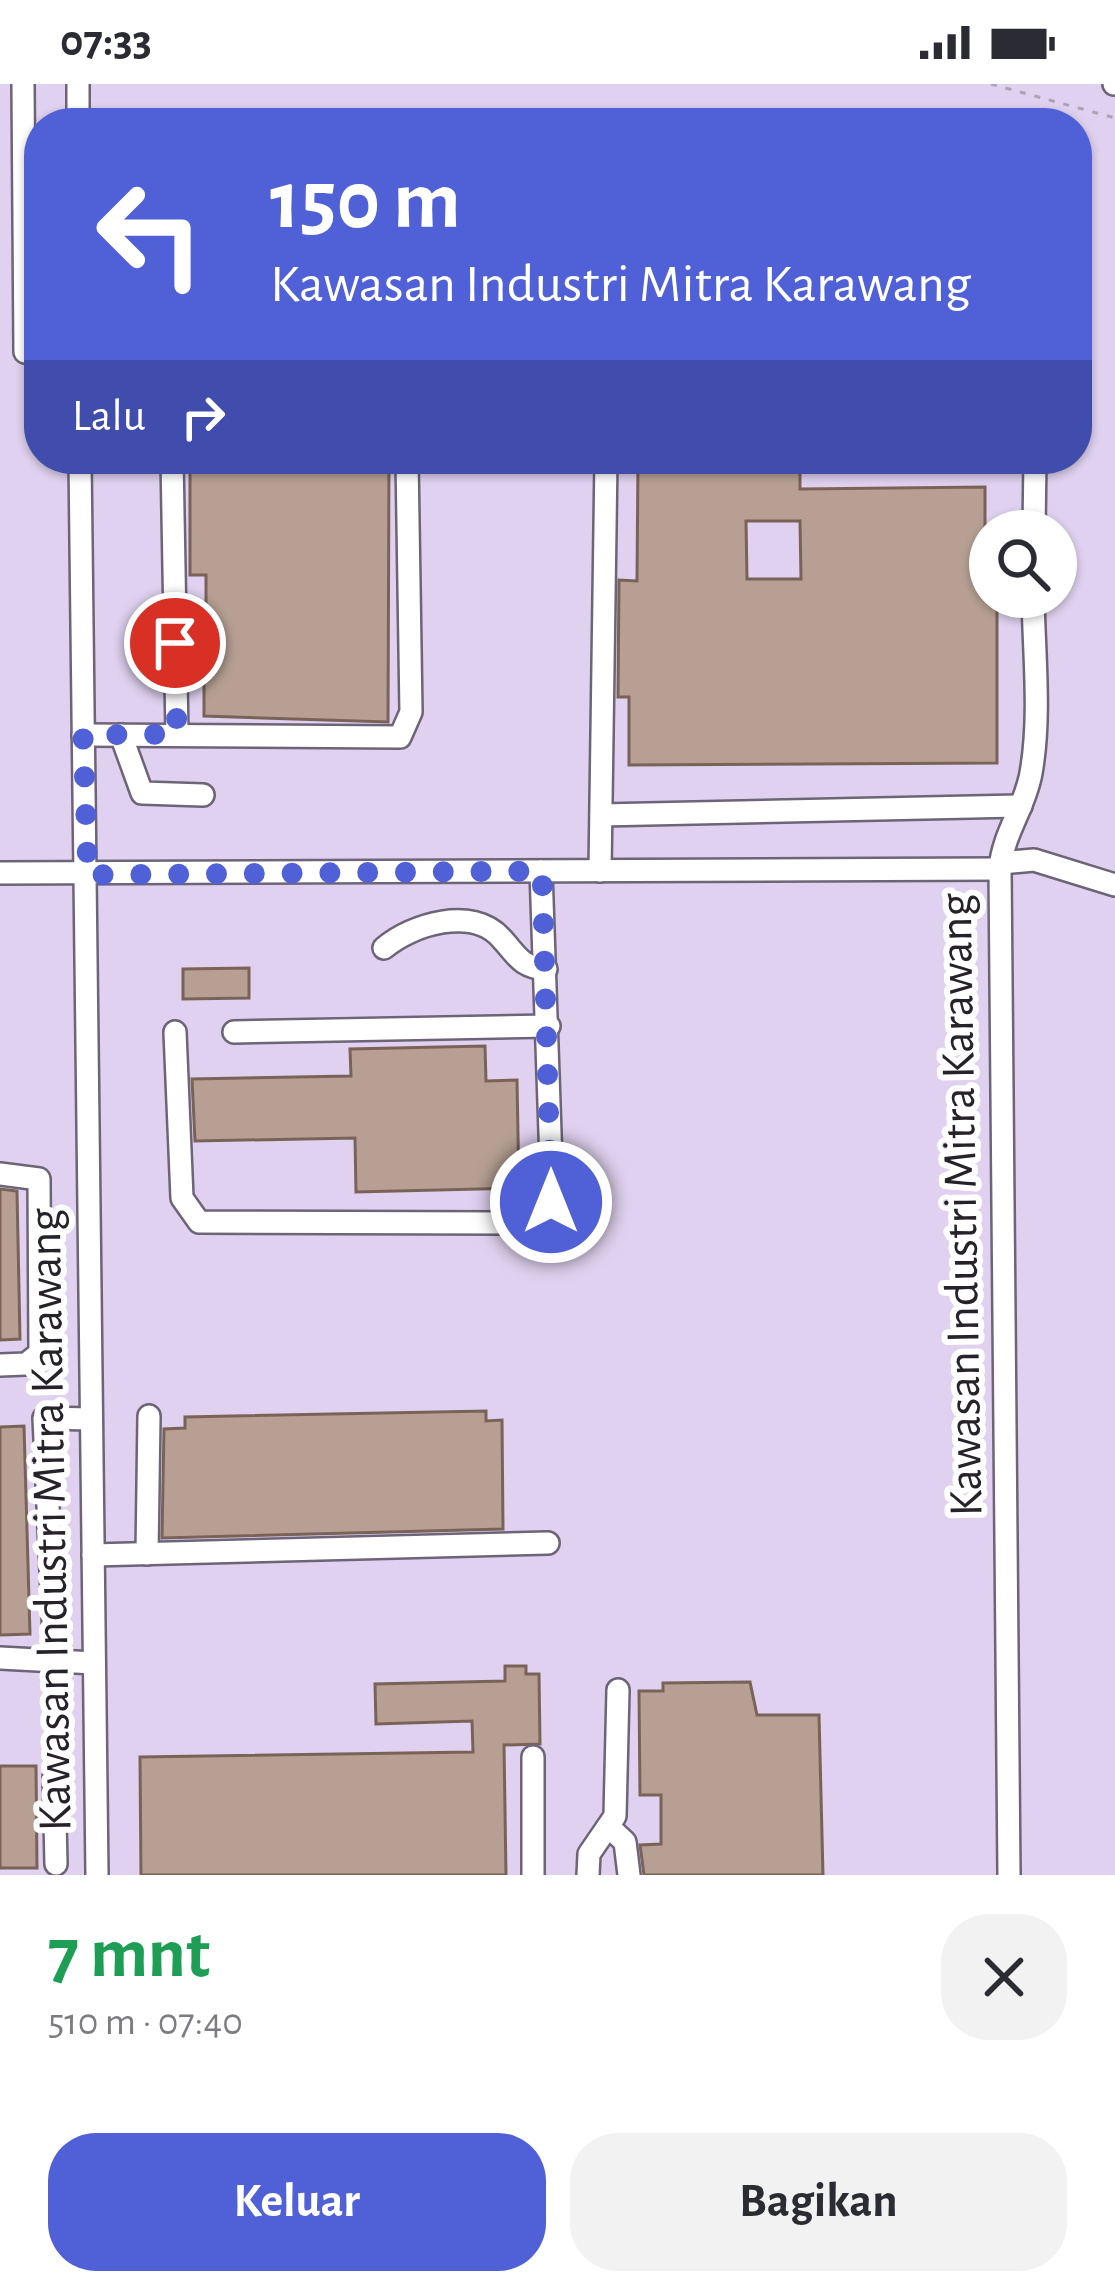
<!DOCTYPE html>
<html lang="id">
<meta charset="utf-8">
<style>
body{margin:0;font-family:"Alegreya Sans",sans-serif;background:#f2f2f3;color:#2b2b33;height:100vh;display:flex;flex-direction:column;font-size:45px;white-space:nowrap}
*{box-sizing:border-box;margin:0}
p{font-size:39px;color:#7c7c81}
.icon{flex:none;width:66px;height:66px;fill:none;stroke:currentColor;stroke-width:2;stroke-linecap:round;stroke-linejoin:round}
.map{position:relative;height:1791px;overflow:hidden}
.drawer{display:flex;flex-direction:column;background:#fff;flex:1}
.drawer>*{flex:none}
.top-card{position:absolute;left:24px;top:24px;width:1068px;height:366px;border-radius:48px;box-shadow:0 3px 9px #0004;background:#5061d7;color:#fff;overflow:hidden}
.controls{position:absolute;left:969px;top:426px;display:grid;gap:24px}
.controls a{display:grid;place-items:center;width:108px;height:108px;border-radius:50%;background:#fff;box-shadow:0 3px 9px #0004;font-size:60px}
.pin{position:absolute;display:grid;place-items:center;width:102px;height:102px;color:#fff;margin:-51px;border:6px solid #fff;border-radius:50%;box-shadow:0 3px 12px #0007}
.me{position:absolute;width:132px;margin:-66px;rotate:0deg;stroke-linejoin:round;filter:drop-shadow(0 0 9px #0008)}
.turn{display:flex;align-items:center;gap:42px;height:252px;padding:0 48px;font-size:54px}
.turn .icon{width:156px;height:156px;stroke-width:2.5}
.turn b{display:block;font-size:84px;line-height:102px}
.then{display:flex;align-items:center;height:114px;padding:0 48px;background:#0003;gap:24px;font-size:45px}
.round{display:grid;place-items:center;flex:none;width:126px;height:126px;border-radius:48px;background:#f2f2f3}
.summary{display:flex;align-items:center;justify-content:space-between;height:204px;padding:0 48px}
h1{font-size:72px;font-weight:600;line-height:90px;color:#1e9e55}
.action{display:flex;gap:24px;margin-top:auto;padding:24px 48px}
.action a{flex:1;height:138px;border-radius:48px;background:#5061d7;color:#fff;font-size:48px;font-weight:600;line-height:138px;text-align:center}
.action a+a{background:#f2f2f3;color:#2b2b33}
.status{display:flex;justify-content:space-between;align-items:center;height:84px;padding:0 60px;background:#fff;direction:ltr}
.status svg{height:33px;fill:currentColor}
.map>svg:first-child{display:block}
.built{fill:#dfd1ef;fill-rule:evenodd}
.building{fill:#b7a093;stroke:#796358;stroke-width:3;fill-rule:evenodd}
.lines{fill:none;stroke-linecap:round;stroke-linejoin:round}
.minor-casing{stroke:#6d6478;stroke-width:26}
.path{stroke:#aca3b5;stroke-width:3;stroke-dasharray:6 9;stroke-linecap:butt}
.minor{stroke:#fff;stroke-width:21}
.route{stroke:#5061d7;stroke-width:21;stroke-dasharray:0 37.8}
.labels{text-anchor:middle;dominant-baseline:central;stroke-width:12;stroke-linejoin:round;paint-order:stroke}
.street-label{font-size:48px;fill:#26222a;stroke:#fff}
</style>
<div class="status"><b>07:33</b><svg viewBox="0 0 49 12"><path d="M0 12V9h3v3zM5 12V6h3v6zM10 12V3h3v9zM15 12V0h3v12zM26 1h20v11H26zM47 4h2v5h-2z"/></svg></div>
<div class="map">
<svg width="1115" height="1791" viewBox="0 0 1115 1791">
<rect width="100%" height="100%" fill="#eadff6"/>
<path class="built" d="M 0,0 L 1115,0 L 1115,1791 L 0,1791 ZM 39,39 L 1077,39 L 1077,375 L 39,375 ZM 990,447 L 1056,447 L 1056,513 L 990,513 Z"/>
<g class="building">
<path d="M 190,375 L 389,375 L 388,638 L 204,632 L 204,572 L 191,572 L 190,527 L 206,527 L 206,491 L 190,491 Z"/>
<path d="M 638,375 L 800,375 L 800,405 L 985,403 L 985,492 L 990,492 L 990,513 L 997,513 L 997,679 L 629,681 L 629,613 L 618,613 L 619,496 L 637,497 ZM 746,437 L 800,437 L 801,495 L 747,495 Z"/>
<path d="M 249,884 L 249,914 L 183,915 L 183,885 Z"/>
<path d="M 485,962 L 486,997 L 517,996 L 519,1104 L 356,1108 L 355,1054 L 195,1057 L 192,995 L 351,992 L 350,965 Z"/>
<path d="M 0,1105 L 17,1107 L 20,1255 L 0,1256 Z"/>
<path d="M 486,1327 L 486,1337 L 502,1336 L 503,1445 L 162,1454 L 164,1345 L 185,1344 L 185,1333 Z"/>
<path d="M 24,1342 L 30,1550 L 0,1551 L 0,1343 Z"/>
<path d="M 505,1582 L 526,1582 L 526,1590 L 539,1590 L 540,1660 L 504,1661 L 506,1791 L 141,1791 L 140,1673 L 473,1668 L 472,1637 L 376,1640 L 375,1600 L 505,1597 Z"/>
<path d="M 750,1598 L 757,1631 L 819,1631 L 823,1791 L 644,1791 L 640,1761 L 661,1760 L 661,1711 L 640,1711 L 639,1607 L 663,1607 L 663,1599 Z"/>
<path d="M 0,1682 L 36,1682 L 37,1784 L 0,1784 Z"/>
</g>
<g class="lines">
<g class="minor-casing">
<g id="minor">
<path d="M 23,0 L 25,268 L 39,272"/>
<path d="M 78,0 L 78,39"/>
<path d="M 1114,0 L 1115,0"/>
<path d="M 80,375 L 97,1791"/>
<path d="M 172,375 L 177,650"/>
<path d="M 1034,447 L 1035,375"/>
<path d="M 83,651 L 400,653 L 411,628 L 407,375"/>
<path d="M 121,651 L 142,709 L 203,711"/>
<path d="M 601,731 L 1021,722"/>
<path d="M 1000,779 L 1034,776 L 1115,801"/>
<path d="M 600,787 L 606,375"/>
<path d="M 0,789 L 1000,785"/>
<path d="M 384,864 C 412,840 473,822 501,854 C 517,871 520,883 546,885"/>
<path d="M 175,948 L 182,1114 L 199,1138 L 506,1139 L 540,1131 L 552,1107 L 541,787"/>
<path d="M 234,948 L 549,942"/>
<path d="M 0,1090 L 39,1095 L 40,1269 L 26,1280 L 0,1281"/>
<path d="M 147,1470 L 149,1332"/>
<path d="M 93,1471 L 548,1459"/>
<path d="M 0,1574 L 94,1579"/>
<path d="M 55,1576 L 44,1334 L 91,1335"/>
<path d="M 54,1693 L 56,1780"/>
<path d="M 609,1743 L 625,1758 L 629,1791"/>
<path d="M 533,1791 L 533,1673"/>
<path d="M 588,1791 L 589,1770 L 615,1732 L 618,1606"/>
<path d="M 1009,1791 L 1000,785 C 1003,749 1025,724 1031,689 C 1041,633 1034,571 1033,513"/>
</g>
</g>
<path class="path" d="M 991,0 L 1115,34"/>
<use href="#minor" class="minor"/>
</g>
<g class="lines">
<path class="route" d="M 175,559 L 177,650 L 83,651 L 88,791 L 542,787 L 551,1118"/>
</g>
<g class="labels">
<g class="street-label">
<text transform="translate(962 1121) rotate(-91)">Kawasan Industri Mitra Karawang</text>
<text transform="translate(51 1436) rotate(-91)">Kawasan Industri Mitra Karawang</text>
</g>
</g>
</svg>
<div class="controls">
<a><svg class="icon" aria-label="search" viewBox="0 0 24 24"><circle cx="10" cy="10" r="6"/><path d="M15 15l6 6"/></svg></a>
</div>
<div class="pin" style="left:175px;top:559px;background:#d93025"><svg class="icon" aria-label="arrive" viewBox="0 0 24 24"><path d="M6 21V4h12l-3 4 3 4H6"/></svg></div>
<svg class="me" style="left:551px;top:1118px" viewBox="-20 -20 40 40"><circle r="17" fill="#5061d7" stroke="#fff" stroke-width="3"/><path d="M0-11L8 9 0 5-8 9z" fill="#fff"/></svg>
<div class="top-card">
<div class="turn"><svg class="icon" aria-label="left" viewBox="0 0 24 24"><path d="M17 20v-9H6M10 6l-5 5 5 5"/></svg><div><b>150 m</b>Kawasan Industri Mitra Karawang</div></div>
<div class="then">Lalu<svg class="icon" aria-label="right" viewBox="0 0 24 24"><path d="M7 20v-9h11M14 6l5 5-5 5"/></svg></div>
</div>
</div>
<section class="drawer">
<div class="summary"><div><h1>7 mnt</h1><p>510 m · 07:40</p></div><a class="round"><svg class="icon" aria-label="close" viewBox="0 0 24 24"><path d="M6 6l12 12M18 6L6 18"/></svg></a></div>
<div class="action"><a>Keluar</a><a>Bagikan</a></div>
</section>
